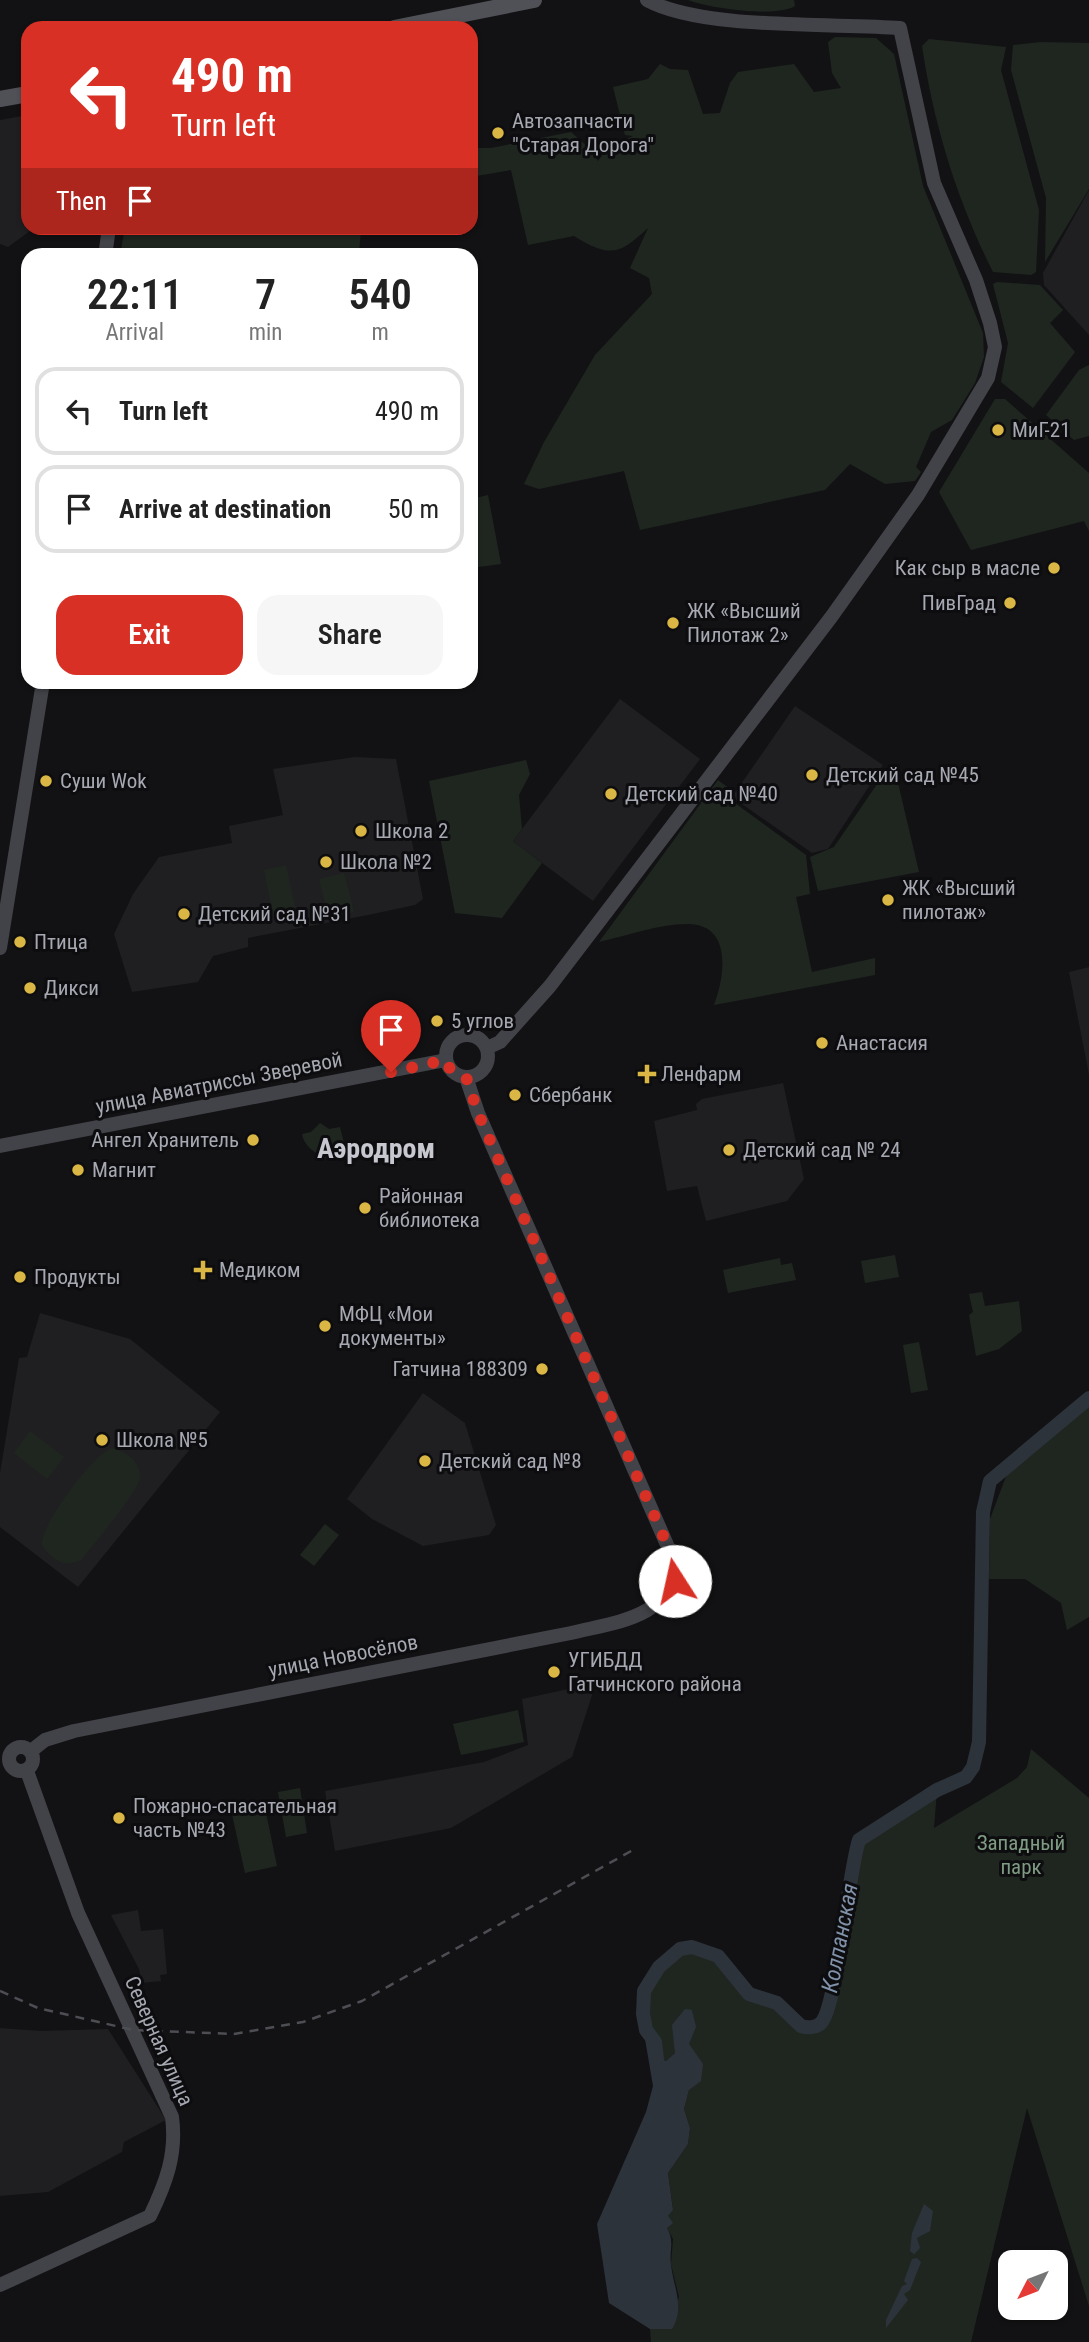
<!DOCTYPE html>
<meta charset="utf-8">
<style>
body{margin:0;font-family:"Roboto Condensed",sans-serif;background:#f6f6f6;color:#222;height:100vh;display:flex;flex-direction:column;font-size:26px;white-space:nowrap}
*{box-sizing:border-box;margin:0}
p{font-size:23px;color:#767676}
.icon{flex:none;width:38px;height:38px;fill:none;stroke:currentColor;stroke-width:2;stroke-linecap:round;stroke-linejoin:round}
.map{position:relative;flex:1;overflow:hidden}
.side{position:absolute;left:21px;top:248px;width:457px;height:441px;display:flex;flex-direction:column;background:#fff;border-radius:21px;box-shadow:0 2px 5px #0004}
.side>*{flex:none}
.banner{position:absolute;left:21px;top:21px;width:457px;height:214px;border-radius:21px;box-shadow:0 2px 5px #0004;background:#d93025;color:#fff;overflow:hidden}
.needle{width:46px;rotate:228deg}
.tools{position:absolute;left:998px;top:2250px;display:grid;gap:14px}
.tools a{display:grid;place-items:center;width:70px;height:70px;border-radius:14px;background:#fff;box-shadow:0 2px 5px #0004;font-size:35px}
.pin{position:absolute;display:grid;place-items:center;width:60px;height:60px;color:#fff;margin:-72px -30px;border-radius:50% 50% 50% 0;rotate:-45deg;box-shadow:0 0 7px #0007}
.pin .icon{rotate:45deg}
.me{position:absolute;width:77px;margin:-38px;rotate:350deg;stroke-linejoin:round;filter:drop-shadow(0 0 5px #0008)}
.turn{display:flex;align-items:center;gap:24px;height:147px;padding:0 35px;font-size:32px}
.turn .icon{width:91px;height:91px;stroke-width:2.5}
.turn b{display:block;font-size:49px;line-height:60px}
.then{display:flex;align-items:center;height:66px;padding:0 35px;background:#0003;gap:14px;font-size:26px}
.eta{display:flex;justify-content:space-evenly;align-items:center;height:119px;text-align:center}
.eta b{font-size:42px;font-weight:600;line-height:49px}
.cta{display:flex;gap:14px;margin-top:auto;padding:14px 35px}
.cta a{flex:1;height:80px;border-radius:21px;background:#d93025;color:#fff;font-size:28px;font-weight:600;line-height:80px;text-align:center}
.cta a+a{background:#f6f6f6;color:#222}
ul{padding:0;list-style:none}
li{display:flex;align-items:center;gap:21px;height:88px;margin:0 14px 10px;padding:0 21px;border:4px solid #e0e0e0;border-radius:21px}
li div{flex:1}
li b{display:block;font-size:26px}
li em{font-style:normal}
.map>svg:first-child{display:block}
.built{fill:#1f1e20}
.green{fill:#1f2620}
.water{fill:#2d333b}
.lines{fill:none;stroke-linecap:round;stroke-linejoin:round}
.river{stroke:#2d333b;stroke-width:14}
.secondary{stroke:#424348;stroke-width:14}
.primary{stroke:#505157;stroke-width:16}
.rail{stroke:#4d4e53;stroke-width:2.5;stroke-dasharray:9 7;stroke-linecap:butt}
.route{stroke:#d93025;stroke-width:12;stroke-dasharray:0 21.6}
.poi-dot{fill:#dab644;stroke:#0d0d0f;stroke-width:2.5}
.labels{text-anchor:middle;dominant-baseline:central;stroke-width:6;stroke-linejoin:round;paint-order:stroke}
.poi-label{font-size:21px;fill:#a6a8b2;stroke:#0d0d0f;text-anchor:start}
.street-label{font-size:21px;fill:#a6a8b2;stroke:#0d0d0f}
.park-label{font-size:21px;fill:#7f9b83;stroke:#0d0d0f}
.water-label{font-size:23px;font-style:italic;fill:#8092a9;stroke:#0d0d0f}
.district-label{font-size:28px;font-weight:bold;fill:#c6c7cf;stroke:#0d0d0f}
</style>
<div class="map">
<svg width="1089" height="2342" viewBox="0 0 1089 2342">
<rect width="100%" height="100%" fill="#121214"/>
<g class="built">
<path d="M 28,115 L 28,228 L 34,228 L 8,247 L 0,244 L 0,120 Z"/>
<path d="M 1089,190 L 1089,335 L 1044,285 L 1043,273 Z"/>
<path d="M 620,699 L 700,759 L 593,901 L 513,841 Z"/>
<path d="M 795,706 L 883,765 L 828,849 L 812,853 L 732,797 Z"/>
<path d="M 355,757 L 396,759 L 423,899 L 415,905 L 368,915 L 248,938 L 248,947 L 213,956 L 198,982 L 132,992 L 114,934 L 133,894 L 159,857 L 232,843 L 229,826 L 283,815 L 273,769 Z"/>
<path d="M 1089,967 L 1089,1075 L 1069,972 Z"/>
<path d="M 783,1083 L 804,1179 L 787,1201 L 706,1221 L 697,1186 L 667,1191 L 654,1121 L 697,1110 L 696,1104 L 702,1099 Z"/>
<path d="M 40,1313 L 130,1339 L 220,1412 L 78,1587 L 0,1527 L 0,1473 L 19,1358 L 27,1357 Z"/>
<path d="M 423,1393 L 465,1423 L 496,1525 L 489,1535 L 423,1546 L 372,1519 L 347,1499 Z"/>
<path d="M 596,1683 L 572,1757 L 451,1828 L 335,1851 L 325,1791 L 484,1762 L 528,1745 L 522,1699 Z"/>
<path d="M 138,1910 L 141,1931 L 163,1929 L 167,1974 L 160,1975 L 161,1981 L 142,1983 L 139,1969 L 111,1915 Z"/>
<path d="M 0,2028 L 41,2031 L 108,2029 L 166,2120 L 124,2142 L 122,2152 L 48,2192 L 0,2196 Z"/>
</g>
<g class="green">
<path d="M 688,0 L 794,0 L 795,6 C 776,18 708,8 688,0 Z"/>
<path d="M 835,37 L 876,38 L 894,54 L 923,186 L 983,333 L 984,357 L 975,383 L 952,420 L 931,432 L 916,467 L 921,472 L 915,481 L 885,484 L 850,464 L 825,490 L 640,530 L 624,471 L 539,489 L 524,484 L 544,442 L 595,355 L 652,294 L 649,278 L 630,268 L 648,228 C 619,255 610,258 574,236 L 528,245 L 511,170 L 471,177 L 471,148 L 491,148 L 571,132 L 589,148 L 598,161 L 608,147 L 633,136 L 625,135 L 613,87 L 648,79 L 660,64 L 670,69 L 688,70 L 703,114 L 720,113 L 730,83 L 738,72 L 794,64 L 814,92 L 841,88 L 832,73 L 828,42 Z"/>
<path d="M 929,39 L 1006,47 L 1001,70 L 1039,210 L 1036,272 L 1031,275 L 993,272 C 957,200 934,126 922,46 Z"/>
<path d="M 1041,42 L 1089,43 L 1089,189 L 1045,262 L 1046,198 L 1011,70 L 1013,45 Z"/>
<path d="M 125,228 L 361,228 L 359,255 L 120,255 Z"/>
<path d="M 997,282 L 1040,285 L 1063,310 L 1050,323 L 1075,352 L 1033,408 L 1001,382 L 1008,343 L 993,284 Z"/>
<path d="M 1089,365 L 1089,436 L 1074,440 L 1046,415 L 1079,370 Z"/>
<path d="M 995,399 L 1005,399 L 1089,473 L 1089,531 L 1084,521 L 971,550 L 939,492 Z"/>
<path d="M 488,495 L 501,564 L 471,568 L 471,499 Z"/>
<path d="M 526,760 L 530,774 L 519,795 L 522,829 L 513,841 L 542,863 L 502,918 L 455,913 L 429,781 Z"/>
<path d="M 884,774 L 898,783 L 919,872 L 818,891 L 810,857 L 834,847 Z"/>
<path d="M 718,780 L 730,789 L 728,798 L 806,855 L 810,894 L 796,897 L 812,972 L 875,958 L 875,975 L 714,1005 C 725,976 733,923 686,924 C 660,924 625,936 599,942 Z"/>
<path d="M 286,865 L 296,911 L 273,915 L 264,870 Z"/>
<path d="M 344,873 L 354,912 L 329,918 L 319,879 Z"/>
<path d="M 320,1123 L 329,1129 L 340,1127 L 345,1147 L 327,1159 C 316,1153 304,1147 302,1134 L 311,1132 Z"/>
<path d="M 895,1255 L 899,1277 L 865,1283 L 861,1261 Z"/>
<path d="M 780,1258 L 781,1265 L 792,1263 L 796,1280 L 728,1293 L 723,1270 Z"/>
<path d="M 982,1292 L 985,1306 L 1019,1301 L 1022,1331 L 999,1349 L 976,1356 L 969,1315 L 973,1312 L 969,1294 Z"/>
<path d="M 919,1342 L 928,1390 L 911,1393 L 903,1345 Z"/>
<path d="M 1089,1403 L 1089,1617 L 1067,1630 L 1061,1603 L 1025,1579 L 989,1579 L 990,1519 L 1008,1471 Z"/>
<path d="M 30,1431 L 64,1457 L 47,1479 L 14,1453 Z"/>
<path d="M 112,1448 C 126,1451 141,1462 140,1478 C 138,1492 92,1546 81,1560 C 63,1569 52,1559 42,1545 C 39,1527 94,1453 112,1448 Z"/>
<path d="M 325,1524 L 339,1535 L 314,1566 L 300,1555 Z"/>
<path d="M 518,1710 L 524,1742 L 461,1755 L 453,1724 Z"/>
<path d="M 1031,1749 L 1089,1798 L 1089,2306 L 1027,2108 L 971,2342 L 651,2342 L 650,2329 L 667,2328 L 679,2297 L 671,2264 L 673,2239 L 667,2228 L 668,2216 L 673,2209 L 668,2173 L 688,2144 L 690,2128 L 684,2109 L 689,2090 L 688,2044 L 695,2027 L 692,2010 L 675,2053 L 666,2061 L 661,2059 C 654,2045 645,2031 643,2015 C 638,1980 671,1938 708,1951 C 730,1959 731,1980 747,1993 C 755,1999 764,1997 773,2001 C 783,2005 793,2018 801,2026 L 821,2023 L 835,1975 L 859,1840 L 937,1790 L 934,1828 L 1017,1778 L 1027,1767 Z"/>
<path d="M 300,1788 L 307,1833 L 286,1837 L 278,1792 Z"/>
<path d="M 264,1803 L 277,1866 L 245,1873 L 231,1810 Z"/>
</g>
<g class="water">
<path d="M 685,2009 L 692,2010 L 696,2027 L 689,2044 L 703,2064 L 701,2081 L 689,2090 L 684,2109 L 690,2128 L 688,2144 L 668,2173 L 673,2210 L 668,2216 L 673,2223 L 667,2228 C 675,2242 669,2250 671,2265 C 674,2289 685,2307 672,2329 L 650,2329 L 609,2303 L 597,2224 L 646,2112 L 653,2086 L 644,2033 L 646,2030 L 661,2059 L 666,2061 L 675,2053 L 672,2025 Z"/>
<path d="M 924,2204 L 933,2211 L 930,2231 L 917,2238 L 920,2248 L 914,2254 L 910,2251 L 912,2233 Z"/>
<path d="M 917,2258 L 921,2262 L 910,2290 L 904,2294 L 908,2300 L 886,2328 L 886,2320 L 902,2286 L 907,2284 L 904,2281 L 912,2259 Z"/>
</g>
<g class="lines">
<path class="river" d="M 658,2068 L 655,2042 L 646,2030 L 643,2014 L 644,1991 L 659,1967 L 680,1949 L 692,1947 L 718,1956 L 749,1994 L 777,2003 L 801,2026 C 807,2028 816,2028 821,2023 C 837,2006 848,1873 859,1840 L 937,1790 L 966,1777 L 973,1767 L 979,1742 L 983,1512 L 990,1481 L 1089,1398"/>
<g class="secondary">
<path d="M 105,256 L 109,228"/>
<path d="M 0,948 L 43,682"/>
<circle cx="467" cy="1056" r="21"/>
<path d="M 487,1048 L 500,1042 L 550,986 L 832,616 L 918,495 L 988,378 L 995,347 L 990,323 L 976,280 L 934,183 L 900,28 C 834,23 702,30 647,0"/>
<path d="M 0,1146 L 446,1060"/>
<circle cx="21" cy="1759" r="12"/>
<path d="M 31,1751 L 45,1740 L 74,1731 L 571,1633 C 615,1622 673,1618 675,1563 L 478,1113 L 466,1077"/>
<path d="M 0,2285 L 150,2216 C 166,2183 177,2154 172,2117 L 78,1913 L 27,1771"/>
</g>
<g class="primary">
<path d="M 394,28 L 534,0"/>
<path d="M 0,99 L 28,94"/>
</g>
<path class="rail" d="M 0,1991 L 38,2008 L 133,2030 L 234,2034 L 303,2022 L 362,2001 L 633,1850"/>
</g>
<g class="lines">
<path class="route" d="M 391,1072 L 446,1060 L 450,1069 L 466,1077 L 478,1113 L 675,1563 L 675,1581"/>
</g>
<g class="poi-dot">
<circle cx="498" cy="133" r="7"/>
<circle cx="998" cy="430" r="7"/>
<circle cx="1054" cy="568" r="7"/>
<circle cx="1010" cy="603" r="7"/>
<circle cx="673" cy="623" r="7"/>
<circle cx="812" cy="775" r="7"/>
<circle cx="46" cy="781" r="7"/>
<circle cx="611" cy="794" r="7"/>
<circle cx="361" cy="831" r="7"/>
<circle cx="326" cy="862" r="7"/>
<circle cx="888" cy="900" r="7"/>
<circle cx="184" cy="914" r="7"/>
<circle cx="20" cy="942" r="7"/>
<circle cx="30" cy="988" r="7"/>
<circle cx="437" cy="1021" r="7"/>
<circle cx="822" cy="1043" r="7"/>
<path d="M643.5 1063.5h7v7h7v7h-7v7h-7v-7h-7v-7h7z"/>
<circle cx="515" cy="1095" r="7"/>
<circle cx="253" cy="1140" r="7"/>
<circle cx="729" cy="1150" r="7"/>
<circle cx="78" cy="1170" r="7"/>
<circle cx="365" cy="1208" r="7"/>
<path d="M199.5 1259.5h7v7h7v7h-7v7h-7v-7h-7v-7h7z"/>
<circle cx="20" cy="1277" r="7"/>
<circle cx="325" cy="1326" r="7"/>
<circle cx="542" cy="1369" r="7"/>
<circle cx="102" cy="1440" r="7"/>
<circle cx="425" cy="1461" r="7"/>
<circle cx="554" cy="1672" r="7"/>
<circle cx="119" cy="1818" r="7"/>
</g>
<g class="labels">
<g class="poi-label">
<text x="512" y="121">Автозапчасти<tspan x="512" dy="24">"Старая Дорога"</tspan></text>
<text x="1012" y="430">МиГ-21</text>
<text x="1040" y="568" text-anchor="end">Как сыр в масле</text>
<text x="996" y="603" text-anchor="end">ПивГрад</text>
<text x="687" y="611">ЖК «Высший<tspan x="687" dy="24">Пилотаж 2»</tspan></text>
<text x="826" y="775">Детский сад №45</text>
<text x="60" y="781">Суши Wok</text>
<text x="625" y="794">Детский сад №40</text>
<text x="375" y="831">Школа 2</text>
<text x="340" y="862">Школа №2</text>
<text x="902" y="888">ЖК «Высший<tspan x="902" dy="24">пилотаж»</tspan></text>
<text x="198" y="914">Детский сад №31</text>
<text x="34" y="942">Птица</text>
<text x="44" y="988">Дикси</text>
<text x="451" y="1021">5 углов</text>
<text x="836" y="1043">Анастасия</text>
<text x="661" y="1074">Ленфарм</text>
<text x="529" y="1095">Сбербанк</text>
<text x="239" y="1140" text-anchor="end">Ангел Хранитель</text>
<text x="743" y="1150">Детский сад № 24</text>
<text x="92" y="1170">Магнит</text>
<text x="379" y="1196">Районная<tspan x="379" dy="24">библиотека</tspan></text>
<text x="219" y="1270">Медиком</text>
<text x="34" y="1277">Продукты</text>
<text x="339" y="1314">МФЦ «Мои<tspan x="339" dy="24">документы»</tspan></text>
<text x="528" y="1369" text-anchor="end">Гатчина 188309</text>
<text x="116" y="1440">Школа №5</text>
<text x="439" y="1461">Детский сад №8</text>
<text x="568" y="1660">УГИБДД<tspan x="568" dy="24">Гатчинского района</tspan></text>
<text x="133" y="1806">Пожарно-спасательная<tspan x="133" dy="24">часть №43</tspan></text>
</g>
<g class="street-label">
<text transform="translate(219 1083) rotate(-11)">улица Авиатриссы Зверевой</text>
<text transform="translate(343 1656) rotate(-11)">улица Новосёлов</text>
<text transform="translate(159 2041) rotate(66)">Северная улица</text>
</g>
<g class="park-label">
<text x="1021" y="1843">Западный<tspan x="1021" dy="24">парк</tspan></text>
</g>
<g class="water-label">
<text transform="translate(840 1938) rotate(-79)">Колпанская</text>
</g>
<g class="district-label">
<text x="376" y="1148">Аэродром</text>
</g>
</g>
</svg>
<div class="tools">
<a><svg class="needle" viewBox="-14 -14 28 28"><path d="M0-13l5 13h-10z" fill="#e53935"/><path d="M0 13l5-13h-10z" fill="#767676"/></svg></a>
</div>
<div class="pin" style="left:391px;top:1072px;background:#d93025"><svg class="icon" aria-label="arrive" viewBox="0 0 24 24"><path d="M6 21V4h12l-3 4 3 4H6"/></svg></div>
<svg class="me" style="left:675px;top:1581px" viewBox="-20 -20 40 40"><circle r="19" fill="#fff"/><path d="M0-13L10 11 0 6-10 11z" fill="#d93025"/></svg>
<div class="banner">
<div class="turn"><svg class="icon" aria-label="left" viewBox="0 0 24 24"><path d="M17 20v-9H6M10 6l-5 5 5 5"/></svg><div><b>490 m</b>Turn left</div></div>
<div class="then">Then<svg class="icon" aria-label="arrive" viewBox="0 0 24 24"><path d="M6 21V4h12l-3 4 3 4H6"/></svg></div>
</div>
<section class="side">
<div class="eta">
<div><b>22:11</b><p>Arrival</p></div>
<div><b>7</b><p>min</p></div>
<div><b>540</b><p>m</p></div>
</div>
<ul>
<li><svg class="icon" aria-label="left" viewBox="0 0 24 24"><path d="M17 20v-9H6M10 6l-5 5 5 5"/></svg><div><b>Turn left</b></div><em>490 m</em></li>
<li><svg class="icon" aria-label="arrive" viewBox="0 0 24 24"><path d="M6 21V4h12l-3 4 3 4H6"/></svg><div><b>Arrive at destination</b></div><em>50 m</em></li>
</ul>
<div class="cta"><a>Exit</a><a>Share</a></div>
</section>
</div>
